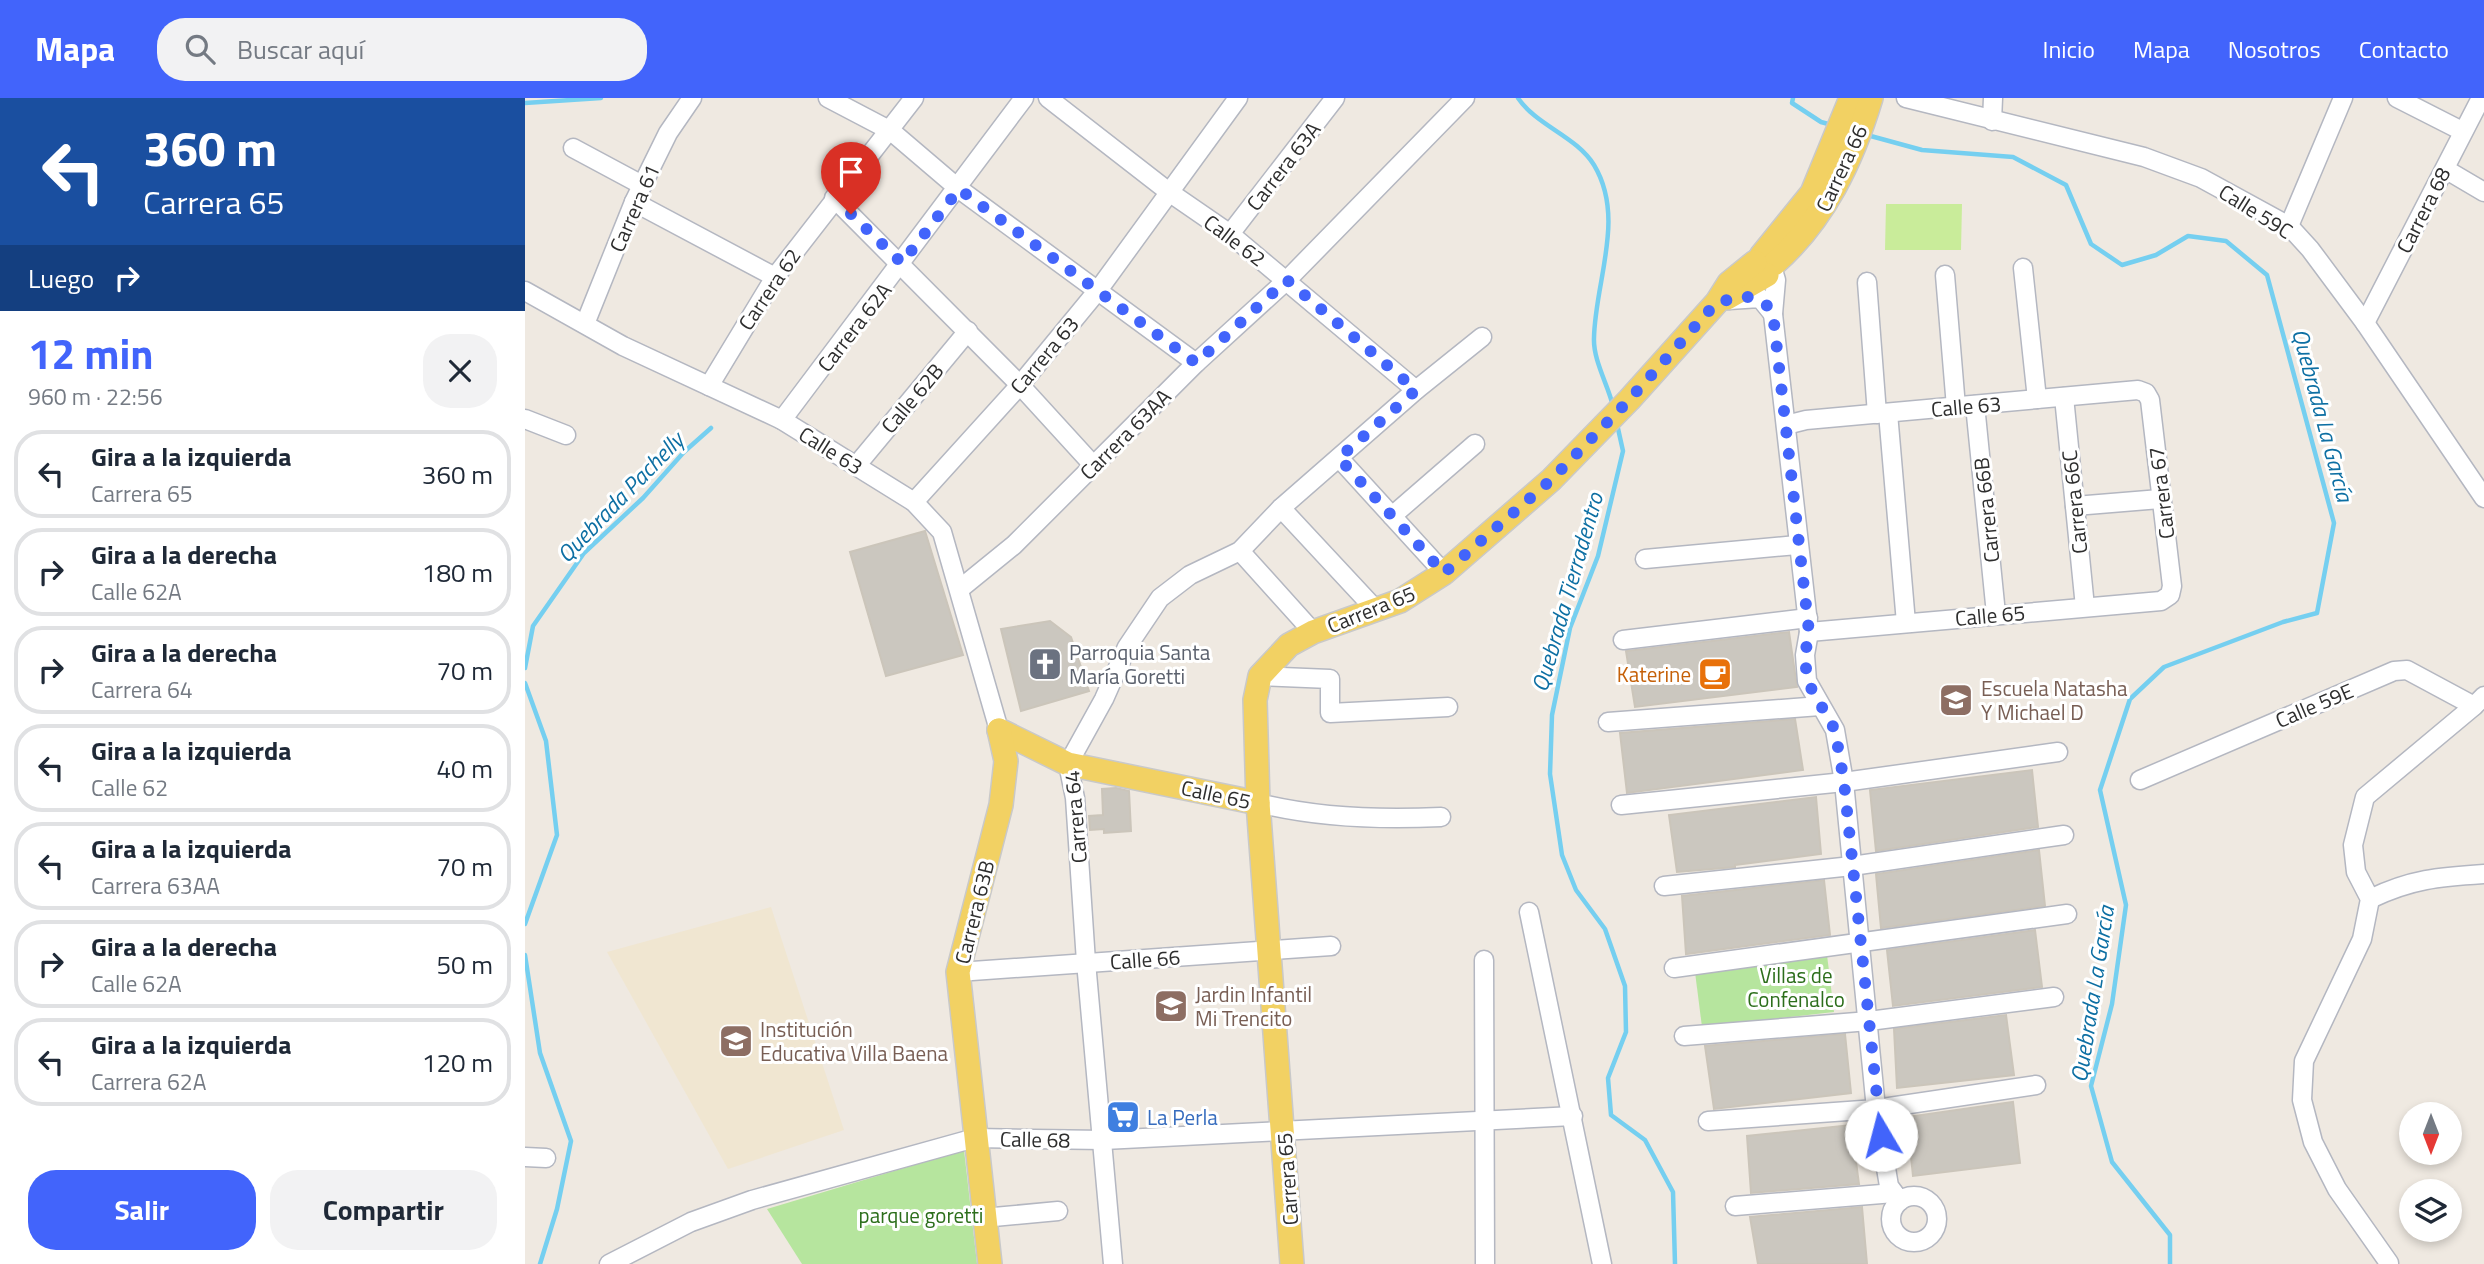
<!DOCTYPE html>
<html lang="es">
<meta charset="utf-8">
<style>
body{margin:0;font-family:"Titillium Web",sans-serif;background:#f2f2f3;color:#1f2937;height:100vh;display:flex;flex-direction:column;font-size:26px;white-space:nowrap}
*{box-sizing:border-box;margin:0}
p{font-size:23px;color:#747a83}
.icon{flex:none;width:38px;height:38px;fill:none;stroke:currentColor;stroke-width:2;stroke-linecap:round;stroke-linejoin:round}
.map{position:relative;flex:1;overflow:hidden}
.panel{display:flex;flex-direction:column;background:#fff;width:525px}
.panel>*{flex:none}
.banner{background:#1a4fa0;color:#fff;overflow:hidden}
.needle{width:46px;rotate:180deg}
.fabs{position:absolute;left:1874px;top:1004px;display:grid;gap:14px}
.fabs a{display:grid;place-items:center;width:63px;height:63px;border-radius:50%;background:#fff;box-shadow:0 4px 10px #0003;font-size:35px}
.pin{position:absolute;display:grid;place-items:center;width:60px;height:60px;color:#fff;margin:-72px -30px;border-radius:50% 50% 50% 0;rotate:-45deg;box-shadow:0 0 7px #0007}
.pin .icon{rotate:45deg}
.me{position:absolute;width:77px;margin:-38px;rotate:352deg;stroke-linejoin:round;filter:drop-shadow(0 0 5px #0008)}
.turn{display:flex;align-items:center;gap:24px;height:147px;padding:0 28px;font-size:32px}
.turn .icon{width:91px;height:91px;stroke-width:2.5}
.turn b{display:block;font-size:49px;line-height:60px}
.then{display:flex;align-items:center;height:66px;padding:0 28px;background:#0003;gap:14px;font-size:26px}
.round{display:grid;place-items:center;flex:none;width:74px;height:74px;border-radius:28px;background:#f2f2f3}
.summary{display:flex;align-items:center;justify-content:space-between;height:119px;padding:0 28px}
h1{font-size:42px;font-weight:700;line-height:52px;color:#4264fb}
.primary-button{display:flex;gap:14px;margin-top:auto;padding:14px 28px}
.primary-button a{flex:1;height:80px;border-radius:28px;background:#4264fb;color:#fff;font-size:28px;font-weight:700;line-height:80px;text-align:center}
.primary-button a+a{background:#f2f2f3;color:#1f2937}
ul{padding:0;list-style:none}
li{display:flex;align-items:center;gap:21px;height:88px;margin:0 14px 10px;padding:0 14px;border:4px solid #e0e1e3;border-radius:28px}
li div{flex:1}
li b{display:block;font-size:26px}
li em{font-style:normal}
header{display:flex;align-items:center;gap:42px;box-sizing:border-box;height:98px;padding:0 35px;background:#4264fb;color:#fff}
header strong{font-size:33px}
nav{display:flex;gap:38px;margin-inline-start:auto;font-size:24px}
.search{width:490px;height:63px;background:#f2f2f3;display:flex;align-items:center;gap:18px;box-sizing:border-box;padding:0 24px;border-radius:28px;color:#747a83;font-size:26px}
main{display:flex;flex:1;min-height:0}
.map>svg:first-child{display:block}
.education{fill:#f0e6d1}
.green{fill:#b6e59e}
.pitch{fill:#c9ec9a}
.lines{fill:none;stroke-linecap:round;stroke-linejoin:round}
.stream{stroke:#75cff0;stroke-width:4.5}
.building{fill:#cbc7bf;stroke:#cbc5ba;stroke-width:2}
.minor-casing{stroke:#b4b7c1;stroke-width:21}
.major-casing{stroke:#c9c9c9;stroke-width:26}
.minor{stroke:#fff;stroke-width:18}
.major{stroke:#f2d163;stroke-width:23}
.route{stroke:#4264fb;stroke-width:12;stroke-dasharray:0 21.6}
.labels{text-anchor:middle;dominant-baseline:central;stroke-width:6;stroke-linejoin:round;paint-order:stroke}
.street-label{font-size:21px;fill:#2e2e2e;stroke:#fff}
.worship-label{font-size:21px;fill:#5b616d;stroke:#fff;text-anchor:start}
.food-label{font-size:21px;fill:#c56008;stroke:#fff;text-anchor:end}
.education-label{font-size:21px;fill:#785e54;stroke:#fff;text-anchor:start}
.park-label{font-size:21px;fill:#2c6e1b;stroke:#fff}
.shop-label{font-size:21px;fill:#366cbe;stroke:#fff;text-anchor:start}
.water-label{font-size:23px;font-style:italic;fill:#0d6fa3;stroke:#fff}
</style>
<header>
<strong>Mapa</strong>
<div class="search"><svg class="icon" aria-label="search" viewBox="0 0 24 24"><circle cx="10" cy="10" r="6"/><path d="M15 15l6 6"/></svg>Buscar aquí</div>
<nav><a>Inicio</a><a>Mapa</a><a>Nosotros</a><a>Contacto</a></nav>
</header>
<main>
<section class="panel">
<div class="banner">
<div class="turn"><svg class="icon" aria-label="left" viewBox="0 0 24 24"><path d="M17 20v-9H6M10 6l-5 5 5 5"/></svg><div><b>360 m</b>Carrera 65</div></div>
<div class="then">Luego<svg class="icon" aria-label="right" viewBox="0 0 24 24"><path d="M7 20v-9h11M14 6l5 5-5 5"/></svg></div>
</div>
<div class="summary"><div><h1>12 min</h1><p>960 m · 22:56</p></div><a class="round"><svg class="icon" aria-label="close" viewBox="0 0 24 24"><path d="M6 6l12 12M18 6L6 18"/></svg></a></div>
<ul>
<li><svg class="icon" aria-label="left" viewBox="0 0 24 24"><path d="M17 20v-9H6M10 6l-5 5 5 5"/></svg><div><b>Gira a la izquierda</b><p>Carrera 65</p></div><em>360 m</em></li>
<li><svg class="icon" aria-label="right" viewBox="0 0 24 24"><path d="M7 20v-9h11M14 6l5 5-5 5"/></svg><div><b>Gira a la derecha</b><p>Calle 62A</p></div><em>180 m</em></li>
<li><svg class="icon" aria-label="right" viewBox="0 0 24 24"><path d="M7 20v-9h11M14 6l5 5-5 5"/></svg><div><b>Gira a la derecha</b><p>Carrera 64</p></div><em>70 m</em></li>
<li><svg class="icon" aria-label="left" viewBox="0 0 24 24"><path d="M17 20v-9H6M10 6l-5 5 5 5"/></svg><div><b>Gira a la izquierda</b><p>Calle 62</p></div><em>40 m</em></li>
<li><svg class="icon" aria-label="left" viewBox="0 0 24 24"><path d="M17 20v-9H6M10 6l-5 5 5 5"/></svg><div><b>Gira a la izquierda</b><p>Carrera 63AA</p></div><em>70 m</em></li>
<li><svg class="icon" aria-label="right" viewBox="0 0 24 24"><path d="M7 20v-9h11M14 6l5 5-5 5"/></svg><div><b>Gira a la derecha</b><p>Calle 62A</p></div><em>50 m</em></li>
<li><svg class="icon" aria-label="left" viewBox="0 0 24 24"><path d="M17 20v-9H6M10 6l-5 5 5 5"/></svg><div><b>Gira a la izquierda</b><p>Carrera 62A</p></div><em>120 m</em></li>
</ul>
<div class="primary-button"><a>Salir</a><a>Compartir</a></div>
</section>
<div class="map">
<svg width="1959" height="1166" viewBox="0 0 1959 1166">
<rect width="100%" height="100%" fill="#efe9e1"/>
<path class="education" d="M 246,809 L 319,1032 L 203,1071 L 82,854 Z"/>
<g class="green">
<path d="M 1302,857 L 1309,914 L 1177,929 L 1170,874 Z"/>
<path d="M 439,1052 L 452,1166 L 277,1166 L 242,1111 Z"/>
</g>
<path class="pitch" d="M 1361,106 L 1437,106 L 1436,152 L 1360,152 Z"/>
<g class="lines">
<g class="stream">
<path d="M 993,0 C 1012,28 1051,38 1069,67 C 1101,120 1070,183 1069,240 C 1068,262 1083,287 1088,308"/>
<path d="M 1268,0 L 1267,5 L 1296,24 L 1307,27"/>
<path d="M 0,5 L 76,0"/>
<path d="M 1342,37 L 1397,52 L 1488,59 L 1541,87 L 1566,146 L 1597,167 L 1631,157 L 1663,138 L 1701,143 L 1742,177 L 1809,425 L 1792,515 L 1758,524 L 1639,569 L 1605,601 L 1575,692 L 1601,807 L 1587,906 L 1566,988 L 1587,1064 L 1645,1137 L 1645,1166"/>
<path d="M 1092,326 L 1098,353 L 1073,458 L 1045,530 L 1027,617 L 1025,676 L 1037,757 L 1051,792 L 1080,831 L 1100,888 L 1101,934 L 1083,980 L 1086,1017 L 1120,1042 L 1148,1094 L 1150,1166"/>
<path d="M 0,570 L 8,528 L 59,455 L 118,400 L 159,354 L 186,330"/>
<path d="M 0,585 L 21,643 L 32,737 L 0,826"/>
<path d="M 0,857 L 15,955 L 46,1043 L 32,1111 L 15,1166"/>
</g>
</g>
<g class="building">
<path d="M 400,433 L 438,557 L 361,578 L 325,454 Z"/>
<path d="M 525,523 L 546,539 L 564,593 L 496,613 L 476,531 Z"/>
<path d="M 1264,534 L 1272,589 L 1110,609 L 1101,553 Z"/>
<path d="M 1270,621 L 1278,672 L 1102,695 L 1095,635 Z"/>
<path d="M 1507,672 L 1513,729 L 1351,753 L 1345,692 Z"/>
<path d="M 591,690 L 604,693 L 606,733 L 579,735 L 579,731 L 565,732 L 564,718 L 578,717 L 577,691 Z"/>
<path d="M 1291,699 L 1296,756 L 1210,767 L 1210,769 L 1152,774 L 1144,717 Z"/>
<path d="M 1514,752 L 1520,808 L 1356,830 L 1351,776 Z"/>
<path d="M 1299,782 L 1305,837 L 1161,856 L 1157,798 Z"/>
<path d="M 1510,832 L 1517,889 L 1368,908 L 1362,852 Z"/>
<path d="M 1481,917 L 1489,977 L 1372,990 L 1369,931 Z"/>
<path d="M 1320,936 L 1326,995 L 1189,1011 L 1180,948 Z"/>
<path d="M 1488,1004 L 1495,1065 L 1388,1078 L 1382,1019 Z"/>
<rect x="591" y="1009" width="15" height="20"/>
<path d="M 1326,1027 L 1334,1086 L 1226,1095 L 1222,1038 Z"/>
<path d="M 1337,1109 L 1342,1166 L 1233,1166 L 1225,1119 Z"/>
</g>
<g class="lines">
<g class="minor-casing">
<g id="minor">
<path d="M 303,0 L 366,33 L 434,91 L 671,265"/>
<path d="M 523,0 L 644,94 L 705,136 L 891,292"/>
<path d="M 1381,0 L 1619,59 L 1676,80 L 1764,128 L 1785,151 L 1840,225 L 1959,400"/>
<path d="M 1872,0 L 1937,33"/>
<path d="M 1467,23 L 1468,0"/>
<path d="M 48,50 L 117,87"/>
<path d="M 1920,71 L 1959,94"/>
<path d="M 309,100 L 495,287 L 568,367"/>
<path d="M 109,104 L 250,179"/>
<path d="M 1764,128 L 1818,0"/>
<path d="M 705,136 L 810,0"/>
<path d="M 1498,170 L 1512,301"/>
<path d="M 1248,172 L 1251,182 L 1248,216 L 1284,534 L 1280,557 L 1282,583 L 1310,632 L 1319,684 L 1351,1011 L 1364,1088 L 1375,1103"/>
<path d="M 1420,177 L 1431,309"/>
<path d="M 1342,184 L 1352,316"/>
<path d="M 0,193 L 98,248 L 257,322 L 389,404 L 417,434 L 474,632"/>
<path d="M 1204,202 L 1235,200 L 1248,216"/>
<path d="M 1840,225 L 1956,0"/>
<path d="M 60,226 L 109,104 L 143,35 L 167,0"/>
<path d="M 184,288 L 250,179 L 389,0"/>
<path d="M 1539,299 L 1560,509"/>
<path d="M 1450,307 L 1471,516"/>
<path d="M 1363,315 L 1381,525"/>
<path d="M 0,321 L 41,337"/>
<path d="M 257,322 L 499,0"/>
<path d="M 1261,327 L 1281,322 L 1613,292 L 1621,295 L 1625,302 L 1647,488 L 1645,497 L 1636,503 L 1284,534"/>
<path d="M 814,360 L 919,475"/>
<path d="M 331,368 L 443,233"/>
<path d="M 389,404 L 495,287 L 574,191 L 713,0"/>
<path d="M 1550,408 L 1635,401"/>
<path d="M 756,410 L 850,511"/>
<path d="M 867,418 L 950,346"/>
<path d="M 715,453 L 788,534"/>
<path d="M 1120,461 L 1272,447"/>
<path d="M 436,490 L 489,447 L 671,265 L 762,182 L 940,0"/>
<path d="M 1098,542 L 1283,520"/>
<path d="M 735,578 L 805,581 L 805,615 L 923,609"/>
<path d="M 1083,624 L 1295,608"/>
<path d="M 1615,682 L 1869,573 L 1882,572 L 1949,608 L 1959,598"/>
<path d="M 733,705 C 793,720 855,722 916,719"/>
<path d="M 1096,707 L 1319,684 L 1533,654"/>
<path d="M 1139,788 L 1327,768 L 1539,737"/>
<path d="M 1845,801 C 1886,781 1914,779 1959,776"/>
<path d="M 1004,814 L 1077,1166"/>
<path d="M 959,862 L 960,1166"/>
<path d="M 1149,870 L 1542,816"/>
<path d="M 433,874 L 806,848"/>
<path d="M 1159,938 L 1344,923 L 1529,899"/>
<path d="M 1183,1023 L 1351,1011 L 1511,987"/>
<path d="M 0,1059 L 21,1060"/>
<circle cx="1389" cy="1121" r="23"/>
<path d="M 1210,1108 L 1369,1095"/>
<path d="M 458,1120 L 533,1113"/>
<path d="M 1864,1165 L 1812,1091 L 1788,1044 L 1777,1002 L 1779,963 L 1837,841 L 1845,801 L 1831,774 L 1828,747 L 1840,699 L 1949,608"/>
<path d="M 84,1166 L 166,1124 L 227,1102 L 450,1040 L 579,1042 L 1048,1018"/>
<path d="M 588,1166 L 561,864 L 550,700 L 543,666 L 579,601 L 602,549 L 635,500 L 665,477 L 715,453 L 756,410 L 891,292 L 957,239"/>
</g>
</g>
<g class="major-casing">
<g id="major">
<path d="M 1236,158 L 1287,95 L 1326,0"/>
<path d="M 1249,166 C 1299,122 1327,63 1346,0"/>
<path d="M 1202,200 L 1242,177"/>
<path d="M 474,632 L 543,666 L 733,705"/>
<path d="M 465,1166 L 433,874 L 476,707 L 481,663 L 474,632"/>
<path d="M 767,1166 L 733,705 L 730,602 L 735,578 L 764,547 L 788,534 L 875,503 L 919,475 L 1026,382 L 1104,302 L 1192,204 L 1204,185 L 1230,164"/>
</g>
</g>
<use href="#minor" class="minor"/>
<use href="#major" class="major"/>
</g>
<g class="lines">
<path class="route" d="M 326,116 L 377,165 L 434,91 L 671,265 L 762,182 L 891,292 L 814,360 L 919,475 L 1026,382 L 1104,302 L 1192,204 C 1218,200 1233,191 1248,216 L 1284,534 L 1280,557 L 1282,583 L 1310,632 L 1319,684 L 1356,1037"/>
</g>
<defs>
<g id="church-square" transform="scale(1.75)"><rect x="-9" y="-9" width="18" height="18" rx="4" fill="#6b7280" stroke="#fff"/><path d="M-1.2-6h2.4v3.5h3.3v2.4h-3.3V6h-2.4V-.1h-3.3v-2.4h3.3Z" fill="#fff"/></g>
<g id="cafe-square" transform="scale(1.75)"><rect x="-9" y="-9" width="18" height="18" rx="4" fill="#e8710a" stroke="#fff"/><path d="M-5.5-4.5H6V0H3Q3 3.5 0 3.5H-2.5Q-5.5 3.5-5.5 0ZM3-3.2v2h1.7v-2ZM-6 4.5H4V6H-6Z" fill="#fff"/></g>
<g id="school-square" transform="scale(1.75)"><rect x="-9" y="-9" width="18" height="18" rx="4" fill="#8d6e63" stroke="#fff"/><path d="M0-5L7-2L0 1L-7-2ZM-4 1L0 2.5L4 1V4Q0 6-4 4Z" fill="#fff"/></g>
<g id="supermarket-square" transform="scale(1.75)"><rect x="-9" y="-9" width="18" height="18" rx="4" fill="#3f7fe0" stroke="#fff"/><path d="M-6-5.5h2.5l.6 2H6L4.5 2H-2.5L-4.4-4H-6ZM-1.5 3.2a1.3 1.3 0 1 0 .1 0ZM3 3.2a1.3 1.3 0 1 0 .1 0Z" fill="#fff"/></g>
</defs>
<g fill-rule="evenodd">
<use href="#church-square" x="520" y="566"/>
<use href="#cafe-square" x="1190" y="576"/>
<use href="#school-square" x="1431" y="602"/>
<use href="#school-square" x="646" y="908"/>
<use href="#school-square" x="211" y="943"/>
<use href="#supermarket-square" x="598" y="1019"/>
</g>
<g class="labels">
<g class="street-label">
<text transform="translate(758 68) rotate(-52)">Carrera 63A</text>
<text transform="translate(1316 70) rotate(-65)">Carrera 66</text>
<text transform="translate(109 110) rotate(-66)">Carrera 61</text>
<text transform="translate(1898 112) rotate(-63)">Carrera 68</text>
<text transform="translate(1731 113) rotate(32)">Calle 59C</text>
<text transform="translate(710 142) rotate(37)">Calle 62</text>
<text transform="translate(244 191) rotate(-56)">Carrera 62</text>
<text transform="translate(329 229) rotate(-52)">Carrera 62A</text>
<text transform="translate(519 257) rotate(-50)">Carrera 63</text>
<text transform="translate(387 300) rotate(-50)">Calle 62B</text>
<text transform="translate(1441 308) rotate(-5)">Calle 63</text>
<text transform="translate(600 336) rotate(-45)">Carrera 63AA</text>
<text transform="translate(306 352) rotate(32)">Calle 63</text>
<text transform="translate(1636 395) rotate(-97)">Carrera 67</text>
<text transform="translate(1549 404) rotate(-96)">Carrera 66C</text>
<text transform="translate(1461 412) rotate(-96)">Carrera 66B</text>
<text transform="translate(846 511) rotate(-22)">Carrera 65</text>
<text transform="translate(1465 517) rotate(-5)">Calle 65</text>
<text transform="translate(1789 607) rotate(-23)">Calle 59E</text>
<text transform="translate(691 696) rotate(12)">Calle 65</text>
<text transform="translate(550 719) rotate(-95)">Carrera 64</text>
<text transform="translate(449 814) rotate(-76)">Carrera 63B</text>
<text transform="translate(620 861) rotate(-4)">Calle 66</text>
<text transform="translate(510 1041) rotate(1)">Calle 68</text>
<text transform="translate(762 1081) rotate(-94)">Carrera 65</text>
</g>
<g class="worship-label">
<text x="544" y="554">Parroquia Santa<tspan x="544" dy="24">María Goretti</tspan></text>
</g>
<g class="food-label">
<text x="1166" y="576">Katerine</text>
</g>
<g class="education-label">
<text x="1456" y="590">Escuela Natasha<tspan x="1456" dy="24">Y Michael D</tspan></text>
<text x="670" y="896">Jardin Infantil<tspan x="670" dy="24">Mi Trencito</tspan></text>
<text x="235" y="931">Institución<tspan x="235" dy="24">Educativa Villa Baena</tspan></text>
</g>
<g class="park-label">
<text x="1271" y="877">Villas de<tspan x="1271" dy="24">Confenalco</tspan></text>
<text x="396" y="1117">parque goretti</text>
</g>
<g class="shop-label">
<text x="622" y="1019">La Perla</text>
</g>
<g class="water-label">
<text transform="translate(1798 317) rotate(75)">Quebrada La García</text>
<text transform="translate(95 399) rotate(-46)">Quebrada Pachelly</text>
<text transform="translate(1042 494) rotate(-74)">Quebrada Tierradentro</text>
<text transform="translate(1567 896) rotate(-81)">Quebrada La García</text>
</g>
</g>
</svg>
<div class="fabs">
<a><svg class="needle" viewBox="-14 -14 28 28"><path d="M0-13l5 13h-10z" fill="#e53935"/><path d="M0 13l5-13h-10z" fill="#747a83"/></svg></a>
<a><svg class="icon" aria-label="layers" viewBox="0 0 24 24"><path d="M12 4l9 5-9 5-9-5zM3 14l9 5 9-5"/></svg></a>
</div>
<div class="pin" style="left:326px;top:116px;background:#d93025"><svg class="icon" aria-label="arrive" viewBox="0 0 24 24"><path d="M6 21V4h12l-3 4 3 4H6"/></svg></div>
<svg class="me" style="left:1356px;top:1037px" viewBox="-20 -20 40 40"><circle r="19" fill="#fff"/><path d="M0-13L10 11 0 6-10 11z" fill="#4264fb"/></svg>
</div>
</main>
